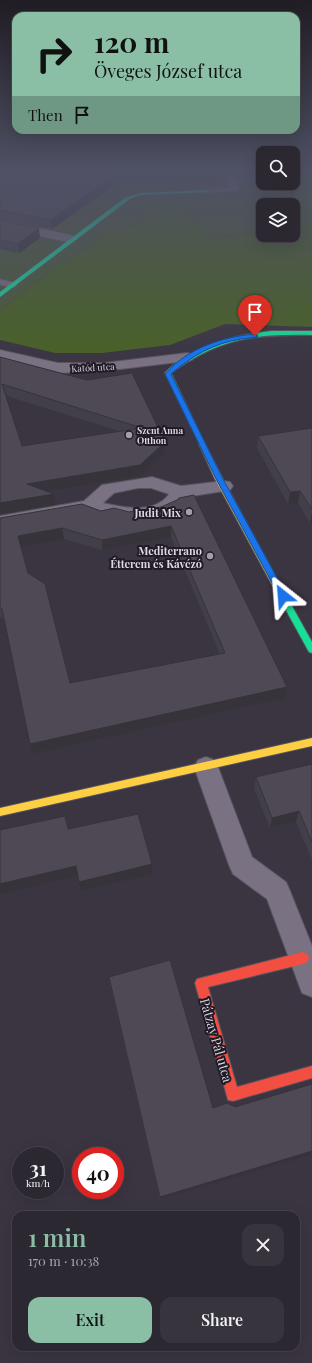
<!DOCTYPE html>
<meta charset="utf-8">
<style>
body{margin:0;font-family:"Playfair Display",serif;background:#38343e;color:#f1f3f6;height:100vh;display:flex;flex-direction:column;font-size:15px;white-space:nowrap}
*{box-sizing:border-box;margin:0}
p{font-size:13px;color:#a6a6ac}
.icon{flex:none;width:22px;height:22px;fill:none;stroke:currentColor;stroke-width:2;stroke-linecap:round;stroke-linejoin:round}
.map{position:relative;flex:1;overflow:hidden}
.drawer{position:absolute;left:12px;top:1211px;width:288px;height:140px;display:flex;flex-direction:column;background:#2c2832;border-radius:12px;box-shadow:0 4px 16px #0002,0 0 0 1px #48444d}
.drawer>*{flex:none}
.hud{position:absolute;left:12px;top:12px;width:288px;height:122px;border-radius:12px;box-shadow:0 4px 16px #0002,0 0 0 1px #48444d;background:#8abfa5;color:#111;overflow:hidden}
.fabs{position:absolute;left:256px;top:146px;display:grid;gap:8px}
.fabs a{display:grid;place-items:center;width:44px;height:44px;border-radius:8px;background:#2c2832;box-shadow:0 4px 16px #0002,0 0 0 1px #48444d;font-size:20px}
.speed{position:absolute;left:12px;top:1147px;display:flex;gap:8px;font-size:20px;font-weight:700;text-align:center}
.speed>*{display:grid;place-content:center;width:52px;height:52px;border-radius:50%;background:#2c2832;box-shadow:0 4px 16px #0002,0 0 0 1px #48444d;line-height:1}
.speed small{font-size:10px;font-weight:400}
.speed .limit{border:6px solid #d22;background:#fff;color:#111}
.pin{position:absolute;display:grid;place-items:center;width:34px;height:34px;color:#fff;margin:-41px -17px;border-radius:50% 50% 50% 0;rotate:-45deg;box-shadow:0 0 4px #0007}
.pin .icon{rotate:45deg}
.me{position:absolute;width:44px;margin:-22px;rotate:332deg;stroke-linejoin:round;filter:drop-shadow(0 0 3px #0008)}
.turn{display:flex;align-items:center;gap:14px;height:84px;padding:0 16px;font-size:18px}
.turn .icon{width:52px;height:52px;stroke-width:2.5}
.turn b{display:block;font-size:28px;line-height:34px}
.then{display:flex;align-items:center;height:38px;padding:0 16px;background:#0003;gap:8px;font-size:15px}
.round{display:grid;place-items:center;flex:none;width:42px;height:42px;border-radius:12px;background:#38343e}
.overview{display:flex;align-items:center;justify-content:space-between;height:68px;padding:0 16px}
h1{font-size:24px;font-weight:600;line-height:30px;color:#8abfa5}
.primary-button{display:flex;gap:8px;margin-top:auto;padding:8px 16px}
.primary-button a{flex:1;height:46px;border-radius:12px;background:#8abfa5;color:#111;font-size:16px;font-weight:600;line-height:46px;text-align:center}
.primary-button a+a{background:#38343e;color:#f1f3f6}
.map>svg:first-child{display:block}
.green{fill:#4b5b37}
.forest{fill:#496225}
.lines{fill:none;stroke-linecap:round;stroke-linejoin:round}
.lane-casing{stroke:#58535f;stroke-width:2}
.street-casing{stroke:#58535f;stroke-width:2}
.fast-casing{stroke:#58535f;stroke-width:2}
.slow-casing{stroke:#58535f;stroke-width:2}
.jam-casing{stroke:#58535f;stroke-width:2}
.lane{fill:#7a7282;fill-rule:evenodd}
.street{fill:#7a7282;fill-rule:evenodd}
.fast{fill:#16e098;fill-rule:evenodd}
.slow{fill:#ffcf43;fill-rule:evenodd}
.jam{fill:#f24e42;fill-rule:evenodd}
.wall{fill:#433f48;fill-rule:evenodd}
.shaded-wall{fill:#37333b}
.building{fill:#4e4954;stroke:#37333b;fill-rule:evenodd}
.route{fill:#1a73e8;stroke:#114b97}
.poi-dot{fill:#a49eac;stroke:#201b25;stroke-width:1.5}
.labels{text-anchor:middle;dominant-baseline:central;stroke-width:4;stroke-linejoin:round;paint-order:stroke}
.far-street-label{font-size:9px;fill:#ddd7e5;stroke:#201b25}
.far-poi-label{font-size:9px;font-weight:bold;fill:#ddd7e5;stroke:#201b25;text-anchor:start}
.poi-label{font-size:11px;font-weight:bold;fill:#ddd7e5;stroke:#201b25;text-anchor:end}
.near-street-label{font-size:13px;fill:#ddd7e5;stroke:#201b25}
</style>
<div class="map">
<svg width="312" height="1363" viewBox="0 0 312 1363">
<rect width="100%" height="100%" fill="#3b3542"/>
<path class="green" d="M 0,172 L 263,172 L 263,183 L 293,183 L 293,173 L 299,183 L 262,185 L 275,205 L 263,205 L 263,233 L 214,238 L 171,200 L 139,204 L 150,213 L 140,223 L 110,231 L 89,248 L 57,266 L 0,311 Z"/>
<path class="forest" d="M 293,172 L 312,172 L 312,327 L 225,324 L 170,345 L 102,353 L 55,353 L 0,340 L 0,311 L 57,266 L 89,248 L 110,231 L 140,223 L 149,213 L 138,204 L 153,200 L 171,200 L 214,238 L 263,233 L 263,235 L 293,235 L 293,205 L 275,205 L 262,185 L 298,183 Z"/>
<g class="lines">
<g class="lane-casing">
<g id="lane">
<path d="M 227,174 L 234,176 L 239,189 L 238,191 L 204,193 L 203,191 L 207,189 L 231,187 L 226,176 Z"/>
<path d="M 0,279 L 16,283 L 17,285 L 13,288 L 0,285 Z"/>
</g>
</g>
<g class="street-casing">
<g id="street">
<path d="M 0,220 L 72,235 L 78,239 L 72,243 L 0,228 Z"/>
<path d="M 0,350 L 58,363 L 104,363 L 187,353 L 192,354 L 194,357 L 192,360 L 187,361 L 104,371 L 58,373 L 0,358 Z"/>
<path d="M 152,477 L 181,486 L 224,481 L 230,482 L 233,486 L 230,490 L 224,491 L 186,497 L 176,510 L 161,516 L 129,521 L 90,512 L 0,528 L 0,516 L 84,501 L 102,485 ZM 138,488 L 151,488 L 169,494 C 155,514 125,508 103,503 L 114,493 Z"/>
<path d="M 206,757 L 214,760 L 218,767 L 252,857 L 286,882 L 290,891 L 312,946 L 312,997 L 302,993 L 267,899 L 233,874 L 229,865 L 194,767 L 198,760 Z"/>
</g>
</g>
<g class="fast-casing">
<g id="fast">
<path d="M 207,190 L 209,192 L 141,195 L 130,199 L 0,297 L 0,292 L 126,197 L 141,193 Z"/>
<path d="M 272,331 L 312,331 L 312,335 C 254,334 219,338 171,373 L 205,444 L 204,445 L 200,445 L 165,373 C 192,345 234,335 272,331 Z"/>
<path d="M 280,589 L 283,590 L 312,642 L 312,653 L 309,652 L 276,592 Z"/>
</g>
</g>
<g class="slow-casing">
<g id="slow">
<path d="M 202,442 L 205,444 L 223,479 L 284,592 L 283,594 L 277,594 L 215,479 L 199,444 Z"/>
<path d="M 312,738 L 312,746 L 0,816 L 0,808 Z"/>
</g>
</g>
<g class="jam-casing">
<path id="jam" d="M 303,952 L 307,954 L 309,958 L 307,962 L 303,964 L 208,987 L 237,1087 L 312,1066 L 312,1078 L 233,1101 L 228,1100 L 195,983 L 197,979 Z"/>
</g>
<use href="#lane" class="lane"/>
<use href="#street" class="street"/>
<use href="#fast" class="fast"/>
<use href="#slow" class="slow"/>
<use href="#jam" class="jam"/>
</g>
<g class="wall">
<path d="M 3,172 L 216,172 L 215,179 L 193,182 L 120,181 L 52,229 L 0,219 L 0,174 Z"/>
<path d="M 275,183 L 293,183 L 294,194 L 292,196 Z"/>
<path d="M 0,220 L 40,238 L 19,253 L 0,249 Z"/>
<path d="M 0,357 L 87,380 L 132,373 L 165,453 L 140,476 L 48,492 L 55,505 L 0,514 ZM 6,395 L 13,398 L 119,431 L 22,446 Z"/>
<path d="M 312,428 L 312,522 L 310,523 L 298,503 L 288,504 L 257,448 L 258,436 Z"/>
<path d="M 161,507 L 285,698 L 32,754 L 4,620 L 0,616 L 0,518 L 101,511 L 129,512 ZM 171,537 L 220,654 L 70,683 L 28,573 L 21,546 L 64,539 L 102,550 Z"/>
<path d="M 312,764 L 312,860 L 296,822 L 270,828 L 254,788 L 256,777 Z"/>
<path d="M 109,977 L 213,1108 L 235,1107 L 312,1084 L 312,1155 L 160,1200 L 110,985 Z"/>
</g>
<g class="shaded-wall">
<path d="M 120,172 L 120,181 L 52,229 L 51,220 Z"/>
<path d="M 206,172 L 216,172 L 215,179 L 193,182 L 193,173 Z"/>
<path d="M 295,185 L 294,194 L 292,196 L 293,187 Z"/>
<path d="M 39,228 L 40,238 L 19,253 L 18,244 Z"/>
<path d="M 165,442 L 165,453 L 140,476 L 28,495 L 27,484 Z"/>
<path d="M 300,491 L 298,503 L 288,504 L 290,492 Z"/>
<path d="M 54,494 L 55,505 L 0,514 L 0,503 Z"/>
<path d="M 312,513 L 312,522 L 310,523 Z"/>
<path d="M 171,526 L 171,537 L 102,550 L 102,540 Z"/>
<path d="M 62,528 L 64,539 L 20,547 L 18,536 Z"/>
<path d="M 287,687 L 285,698 L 32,754 L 30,744 Z"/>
<path d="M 299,811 L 296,822 L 270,828 L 272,818 Z"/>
<path d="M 152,864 L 152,874 L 81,891 L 79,882 Z"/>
<path d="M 76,866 L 78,875 L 0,894 L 0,884 Z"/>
<path d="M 312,1151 L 312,1155 L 160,1200 L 160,1197 Z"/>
</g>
<g class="building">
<path d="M 3,172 L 119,172 L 51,220 L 0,210 L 0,174 Z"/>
<path d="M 125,172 L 206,172 L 193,173 Z"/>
<path d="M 293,182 L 295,185 L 293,187 L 288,183 L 293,183 Z"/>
<path d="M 0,220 L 39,228 L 18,244 L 0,240 Z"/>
<path d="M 0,357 L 87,380 L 132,373 L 165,442 L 140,465 L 27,484 L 54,494 L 0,503 ZM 2,384 L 142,428 L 22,446 Z"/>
<path d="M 312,428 L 312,509 L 300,491 L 290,492 L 258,436 Z"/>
<path d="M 194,495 L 287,687 L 30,744 L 2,609 L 0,607 L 0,518 L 82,504 L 101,511 L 114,508 L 129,512 L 161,507 L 177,500 L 179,498 ZM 171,526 L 225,653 L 70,683 L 45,584 L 28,573 L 18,536 L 62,528 L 102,540 Z"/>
<path d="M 312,764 L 312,842 L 299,811 L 272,818 L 256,777 Z"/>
<path d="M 138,814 L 152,864 L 79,882 L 76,866 L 0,884 L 0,830 L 65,816 L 68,829 Z"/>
<path d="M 170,960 L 213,1108 L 227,1103 L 235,1107 L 312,1084 L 312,1151 L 160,1197 L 109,977 Z"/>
</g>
<linearGradient id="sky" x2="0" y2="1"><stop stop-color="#201d24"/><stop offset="0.47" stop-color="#4f5165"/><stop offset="1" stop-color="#4f5165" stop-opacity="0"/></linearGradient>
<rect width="312" height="363" fill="url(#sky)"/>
<path class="route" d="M 255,334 L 258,336 L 257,337 C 252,338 247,338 241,339 C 214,343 192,356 171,374 L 223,479 L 287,596 L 283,599 L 279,596 L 216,479 L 165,374 C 188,348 222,337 255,334 Z"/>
<g class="poi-dot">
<circle cx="129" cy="435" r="4"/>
<circle cx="189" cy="512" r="4"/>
<circle cx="210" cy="556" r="4"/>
</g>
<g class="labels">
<g class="far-street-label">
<text transform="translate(93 367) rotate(-3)">Katód utca</text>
</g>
<g class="far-poi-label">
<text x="137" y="430">Szent Anna<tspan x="137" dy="10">Otthon</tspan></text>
</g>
<g class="poi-label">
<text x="181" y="512">Judit Mix</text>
<text x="202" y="550">Mediterrano<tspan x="202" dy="13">Étterem és Kávézó</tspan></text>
</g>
<g class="near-street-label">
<text transform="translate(217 1040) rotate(74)">Pátzay Pál utca</text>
</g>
</g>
</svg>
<div class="fabs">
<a><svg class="icon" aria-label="search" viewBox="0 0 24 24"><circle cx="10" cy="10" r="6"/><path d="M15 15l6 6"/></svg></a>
<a><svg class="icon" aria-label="layers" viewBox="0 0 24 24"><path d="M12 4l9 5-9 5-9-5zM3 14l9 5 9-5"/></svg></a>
</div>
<div class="speed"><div>31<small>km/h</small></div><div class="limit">40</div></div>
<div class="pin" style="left:255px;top:336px;background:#d93025"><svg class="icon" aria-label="arrive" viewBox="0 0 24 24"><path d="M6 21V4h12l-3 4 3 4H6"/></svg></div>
<svg class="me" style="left:283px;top:596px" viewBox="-20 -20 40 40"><path d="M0-17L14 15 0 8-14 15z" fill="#1a73e8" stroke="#fff" stroke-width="4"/></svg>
<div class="hud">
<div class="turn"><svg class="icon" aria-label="right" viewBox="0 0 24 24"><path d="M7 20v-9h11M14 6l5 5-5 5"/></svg><div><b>120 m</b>Öveges József utca</div></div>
<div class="then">Then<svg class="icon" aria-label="arrive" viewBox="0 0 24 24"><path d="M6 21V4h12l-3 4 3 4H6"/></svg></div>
</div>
<section class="drawer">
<div class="overview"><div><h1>1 min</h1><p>170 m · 10:38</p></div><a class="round"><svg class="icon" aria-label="close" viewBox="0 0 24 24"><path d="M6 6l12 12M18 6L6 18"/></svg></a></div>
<div class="primary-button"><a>Exit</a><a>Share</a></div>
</section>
</div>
